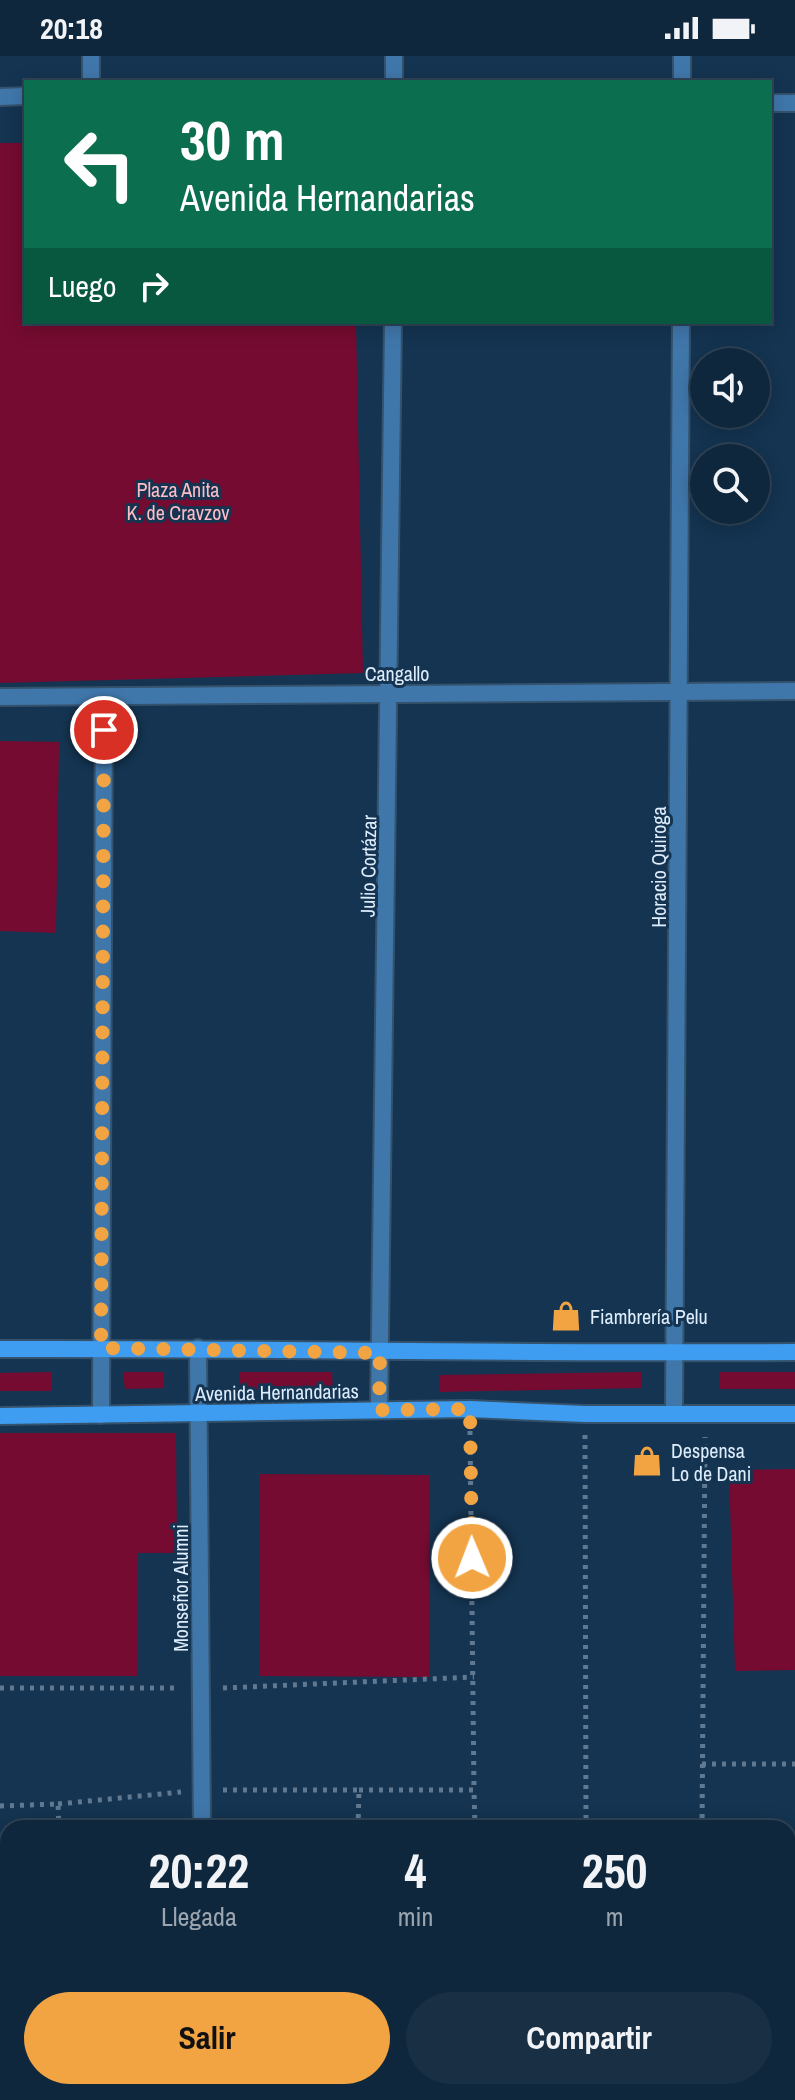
<!DOCTYPE html>
<html lang="es">
<meta charset="utf-8">
<style>
body{margin:0;font-family:"Archivo Narrow",sans-serif;background:#182f44;color:#f1f3f6;height:100vh;display:flex;flex-direction:column;font-size:30px;white-space:nowrap}
*{box-sizing:border-box;margin:0}
p{font-size:26px;color:#9ba5b0}
.icon{flex:none;width:44px;height:44px;fill:none;stroke:currentColor;stroke-width:2;stroke-linecap:round;stroke-linejoin:round}
.map{position:relative;flex:1;overflow:hidden}
.panel{position:absolute;left:0px;top:1764px;width:796px;height:280px;display:flex;flex-direction:column;background:#0f273d;border-radius:24px 24px 0 0;box-shadow:0 4px 20px #0003,0 0 0 2px #2f4457}
.panel>*{flex:none}
.banner{position:absolute;left:24px;top:24px;width:748px;height:244px;border-radius:0px;box-shadow:0 4px 20px #0003,0 0 0 2px #2f4457;background:#0b6e4f;color:#fff;overflow:hidden}
.controls{position:absolute;left:690px;top:292px;display:grid;gap:16px}
.controls a{display:grid;place-items:center;width:80px;height:80px;border-radius:50%;background:#0f273d;box-shadow:0 4px 20px #0003,0 0 0 2px #2f4457;font-size:40px}
.pin{position:absolute;display:grid;place-items:center;width:68px;height:68px;color:#fff;margin:-34px;border:4px solid #fff;border-radius:50%;box-shadow:0 2px 8px #0007}
.me{position:absolute;width:88px;margin:-44px;rotate:359deg;stroke-linejoin:round;filter:drop-shadow(0 0 6px #0008)}
.turn{display:flex;align-items:center;gap:28px;height:168px;padding:0 24px;font-size:36px}
.turn .icon{width:104px;height:104px;stroke-width:2.5}
.turn b{display:block;font-size:56px;line-height:68px}
.then{display:flex;align-items:center;height:76px;padding:0 24px;background:#0003;gap:16px;font-size:30px}
.eta{display:flex;justify-content:space-evenly;align-items:center;height:136px;text-align:center}
.eta b{font-size:48px;font-weight:800;line-height:56px}
.cta{display:flex;gap:16px;margin-top:auto;padding:16px 24px}
.cta a{flex:1;height:92px;border-radius:48px;background:#f3a442;color:#111;font-size:32px;font-weight:800;line-height:92px;text-align:center}
.cta a+a{background:#182f44;color:#f1f3f6}
.status{display:flex;justify-content:space-between;align-items:center;height:56px;padding:0 40px;background:#0f273d;direction:ltr}
.status svg{height:22px;fill:currentColor}
.map>svg:first-child{display:block}
.green{fill:#750b30}
.lines{fill:none;stroke-linecap:round;stroke-linejoin:round}
.street-casing{stroke:#34526c;stroke-width:20}
.secondary-casing{stroke:#34526c;stroke-width:20}
.path{stroke:#607991;stroke-width:5;stroke-dasharray:4 6;stroke-linecap:butt}
.street{stroke:#4077ab;stroke-width:16}
.secondary{stroke:#3e9df0;stroke-width:16}
.route{stroke:#f3a442;stroke-width:14;stroke-dasharray:0 25.2}
.labels{text-anchor:middle;dominant-baseline:central;stroke-width:6;stroke-linejoin:round;paint-order:stroke}
.park-label{font-size:20px;fill:#febcc6;stroke:#143451}
.street-label{font-size:20px;fill:#deedfc;stroke:#143451}
.poi-label{font-size:20px;fill:#deedfc;stroke:#143451;text-anchor:start}
</style>
<div class="status"><b>20:18</b><svg viewBox="0 0 49 12"><path d="M0 12V9h3v3zM5 12V6h3v6zM10 12V3h3v9zM15 12V0h3v12zM26 1h20v11H26zM47 4h2v5h-2z"/></svg></div>
<div class="map">
<svg width="795" height="2044" viewBox="0 0 795 2044">
<rect width="100%" height="100%" fill="#143451"/>
<g class="green">
<path d="M 0,87 L 26,87 L 26,266 L 356,266 L 363,617 L 0,627 Z"/>
<path d="M 0,685 L 59,686 L 56,877 L 0,875 Z"/>
<path d="M 52,1316 L 52,1335 L 0,1335 L 0,1317 Z"/>
<path d="M 123,1316 L 164,1316 L 164,1332 L 125,1333 Z"/>
<path d="M 240,1316 L 332,1316 L 333,1333 L 240,1333 Z"/>
<path d="M 641,1316 L 641,1332 L 440,1336 L 439,1319 Z"/>
<rect x="720" y="1316" width="75" height="17"/>
<path d="M 0,1377 L 176,1377 L 177,1497 L 138,1497 L 138,1620 L 0,1620 Z"/>
<path d="M 795,1413 L 795,1614 L 735,1615 L 729,1414 Z"/>
<path d="M 260,1418 L 429,1419 L 429,1621 L 260,1620 Z"/>
</g>
<g class="lines">
<g class="street-casing">
<g id="street">
<path d="M 91,0 L 91,26"/>
<path d="M 394,0 L 394,26"/>
<path d="M 682,26 L 682,0"/>
<path d="M 0,41 L 26,40"/>
<path d="M 770,47 L 795,47"/>
<path d="M 0,641 L 795,635"/>
<path d="M 198,1292 L 202,1772"/>
<path d="M 379,1354 L 393,266"/>
<path d="M 674,1357 L 681,266"/>
<path d="M 101,1359 L 104,643"/>
<path d="M 203,2036 L 203,2044"/>
<path d="M 476,2044 L 476,2036"/>
<path d="M 710,2044 L 710,2036"/>
</g>
</g>
<g class="secondary-casing">
<g id="secondary">
<path d="M 0,1293 C 265,1292 530,1298 795,1296"/>
<path d="M 0,1360 L 470,1353 L 585,1358 L 795,1358"/>
</g>
</g>
<g class="path">
<path d="M 470,1375 L 474,1734"/>
<path d="M 585,1379 L 586,1772"/>
<path d="M 0,1632 L 177,1632"/>
<path d="M 223,1632 L 474,1621"/>
<path d="M 702,1708 L 795,1708"/>
<path d="M 223,1734 L 359,1734 L 358,1772"/>
<path d="M 359,1734 L 474,1734 L 475,1772"/>
<path d="M 58,1748 L 181,1736"/>
<path d="M 0,1750 L 58,1748 L 59,1772"/>
<path d="M 702,1772 L 705,1381"/>
<path d="M 68,2036 L 69,2044"/>
<path d="M 357,2044 L 357,2036"/>
</g>
<use href="#street" class="street"/>
<use href="#secondary" class="secondary"/>
</g>
<g class="lines">
<path class="route" d="M 104,674 L 101,1292 L 380,1297 L 379,1354 L 470,1353 L 472,1502"/>
</g>
<defs>
<g id="shop-bare" transform="scale(2.4)"><path d="M-5-2.5h2.3a2.7 3.5 0 0 1 5.4 0H5L5.5 6h-11ZM-1.5-2.5h3a1.5 2.3 0 0 0-3 0Z" fill="#f3a442" stroke="#143451" stroke-width="2.5" paint-order="stroke"/></g>
</defs>
<g fill-rule="evenodd">
<use href="#shop-bare" x="566" y="1260"/>
<use href="#shop-bare" x="647" y="1405"/>
</g>
<g class="labels">
<g class="park-label">
<text x="178" y="433">Plaza Anita<tspan x="178" dy="23">K. de Cravzov</tspan></text>
</g>
<g class="street-label">
<text x="397" y="617">Cangallo</text>
<text transform="translate(368 810) rotate(-89)">Julio Cortázar</text>
<text transform="translate(658 811) rotate(-90)">Horacio Quiroga</text>
<text transform="translate(277 1336) rotate(-1)">Avenida Hernandarias</text>
<text transform="translate(180 1532) rotate(-90)">Monseñor Alumni</text>
</g>
<g class="poi-label">
<text x="590" y="1260">Fiambrería Pelu</text>
<text x="671" y="1394">Despensa<tspan x="671" dy="23">Lo de Dani</tspan></text>
</g>
</g>
</svg>
<div class="controls">
<a><svg class="icon" aria-label="sound" viewBox="0 0 24 24"><path d="M4 9h4l5-4v14l-5-4H4zM17 9q2 3 0 6"/></svg></a>
<a><svg class="icon" aria-label="search" viewBox="0 0 24 24"><circle cx="10" cy="10" r="6"/><path d="M15 15l6 6"/></svg></a>
</div>
<div class="pin" style="left:104px;top:674px;background:#d93025"><svg class="icon" aria-label="arrive" viewBox="0 0 24 24"><path d="M6 21V4h12l-3 4 3 4H6"/></svg></div>
<svg class="me" style="left:472px;top:1502px" viewBox="-20 -20 40 40"><circle r="17" fill="#f3a442" stroke="#fff" stroke-width="3"/><path d="M0-11L8 9 0 5-8 9z" fill="#fff"/></svg>
<div class="banner">
<div class="turn"><svg class="icon" aria-label="left" viewBox="0 0 24 24"><path d="M17 20v-9H6M10 6l-5 5 5 5"/></svg><div><b>30 m</b>Avenida Hernandarias</div></div>
<div class="then">Luego<svg class="icon" aria-label="right" viewBox="0 0 24 24"><path d="M7 20v-9h11M14 6l5 5-5 5"/></svg></div>
</div>
<section class="panel">
<div class="eta">
<div><b>20:22</b><p>Llegada</p></div>
<div><b>4</b><p>min</p></div>
<div><b>250</b><p>m</p></div>
</div>
<div class="cta"><a>Salir</a><a>Compartir</a></div>
</section>
</div>
